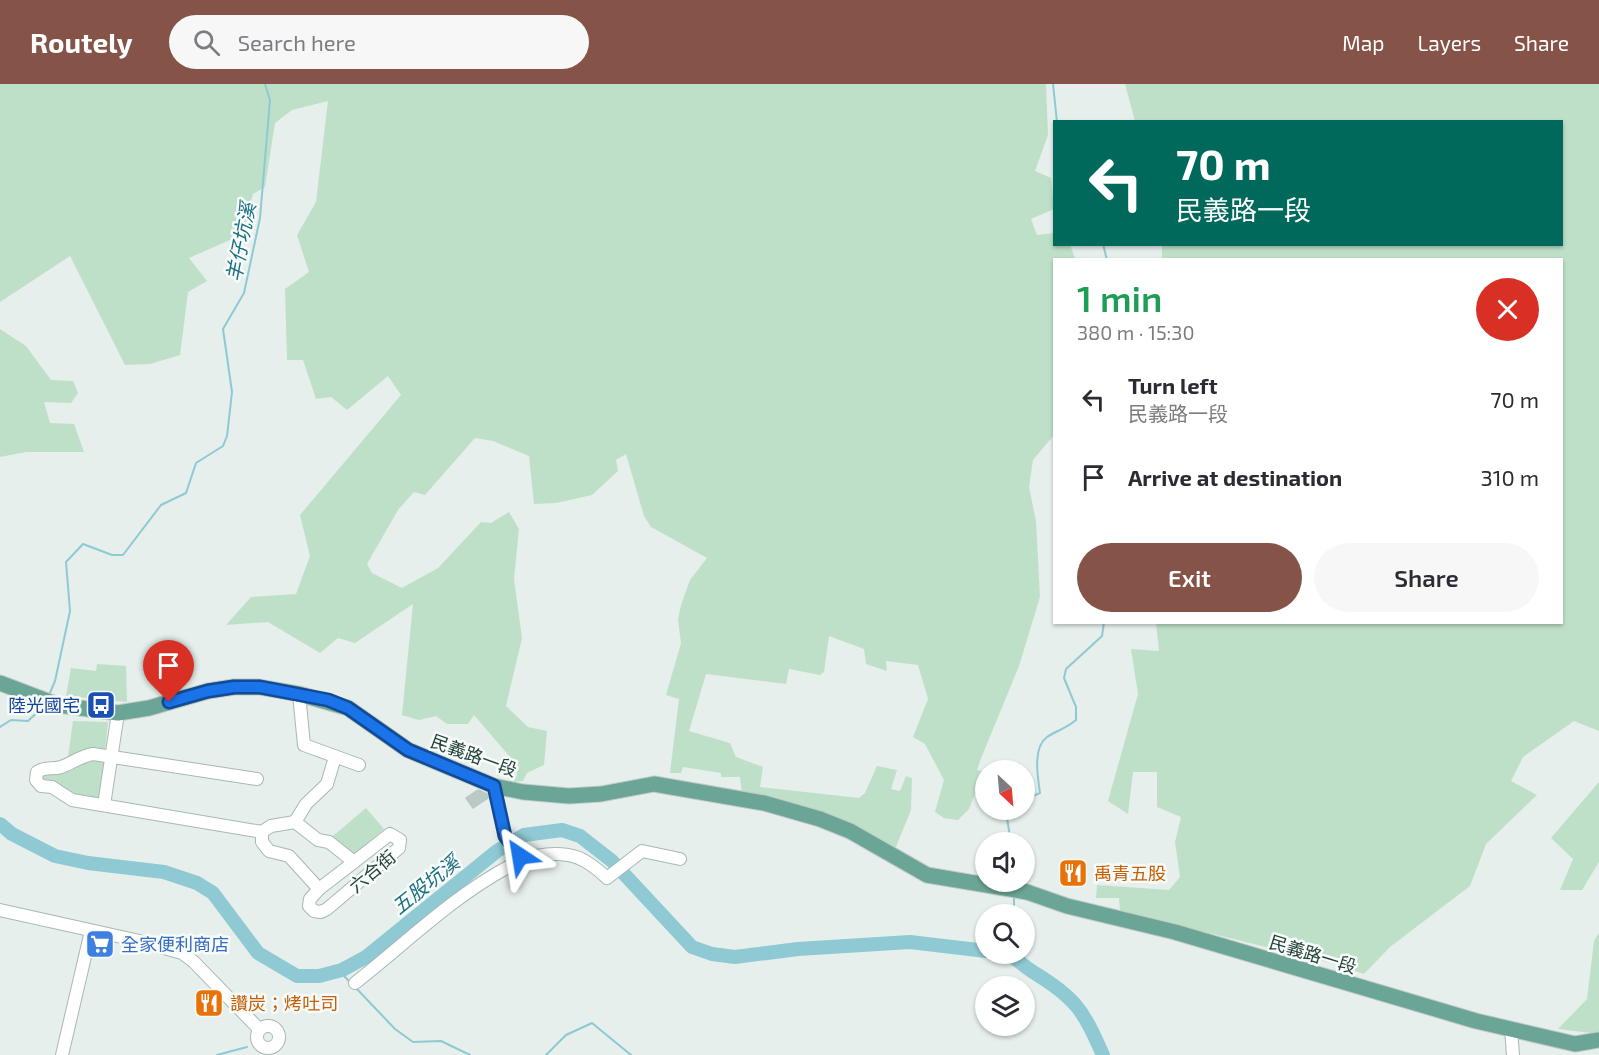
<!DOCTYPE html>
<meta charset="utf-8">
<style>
body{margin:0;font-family:"Exo 2","Noto Sans TC",sans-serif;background:#f7f7f7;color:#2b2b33;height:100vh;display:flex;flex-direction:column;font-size:22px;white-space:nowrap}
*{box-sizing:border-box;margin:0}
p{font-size:20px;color:#7c7c81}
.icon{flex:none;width:33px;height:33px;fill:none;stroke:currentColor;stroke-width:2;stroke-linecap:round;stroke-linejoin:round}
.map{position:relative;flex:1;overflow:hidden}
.sheet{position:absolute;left:1053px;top:174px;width:510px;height:366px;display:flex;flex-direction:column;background:#fff;border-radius:0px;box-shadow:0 2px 4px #0004}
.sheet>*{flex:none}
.banner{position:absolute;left:1053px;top:36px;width:510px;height:126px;border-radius:0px;box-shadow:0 2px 4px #0004;background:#00695c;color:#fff;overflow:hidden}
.needle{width:39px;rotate:154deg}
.buttons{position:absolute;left:975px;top:676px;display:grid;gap:12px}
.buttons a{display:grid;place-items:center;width:60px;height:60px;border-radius:50%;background:#fff;box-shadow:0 2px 4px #0004;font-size:30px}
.pin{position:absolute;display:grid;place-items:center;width:51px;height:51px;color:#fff;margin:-62px -26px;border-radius:50% 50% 50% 0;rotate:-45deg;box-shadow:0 0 6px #0007}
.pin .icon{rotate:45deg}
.me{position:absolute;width:66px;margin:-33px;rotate:327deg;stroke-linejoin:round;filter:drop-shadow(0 0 4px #0008)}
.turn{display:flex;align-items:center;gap:21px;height:126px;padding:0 24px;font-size:27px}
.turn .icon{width:78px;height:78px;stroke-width:2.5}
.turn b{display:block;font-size:42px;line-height:51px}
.round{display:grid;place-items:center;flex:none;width:63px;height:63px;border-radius:32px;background:#f7f7f7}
.head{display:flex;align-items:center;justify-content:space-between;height:102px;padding:0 24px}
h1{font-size:36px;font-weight:600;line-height:45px;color:#1e9e55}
.button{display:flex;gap:12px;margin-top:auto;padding:12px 24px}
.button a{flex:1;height:69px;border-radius:36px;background:#855347;color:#fff;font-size:24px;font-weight:600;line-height:69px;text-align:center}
.button a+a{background:#f7f7f7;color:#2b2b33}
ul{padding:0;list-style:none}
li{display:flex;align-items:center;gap:18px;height:78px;padding:0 24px}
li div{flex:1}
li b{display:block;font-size:22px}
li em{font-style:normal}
header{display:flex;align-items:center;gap:36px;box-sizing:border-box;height:84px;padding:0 30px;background:#855347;color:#fff}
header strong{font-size:28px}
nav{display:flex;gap:33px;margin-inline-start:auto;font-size:21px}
.search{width:420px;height:54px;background:#f7f7f7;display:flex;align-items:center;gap:15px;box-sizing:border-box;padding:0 21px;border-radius:33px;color:#7c7c81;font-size:22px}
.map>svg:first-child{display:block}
.green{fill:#bfe0c8}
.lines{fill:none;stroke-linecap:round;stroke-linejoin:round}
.stream{stroke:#8ec9d4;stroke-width:2}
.river{stroke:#8ec9d4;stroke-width:14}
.building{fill:#bbcac4;stroke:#b8c9c2;stroke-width:1.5}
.minor-casing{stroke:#a8b8b2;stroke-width:14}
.major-casing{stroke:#c2cac8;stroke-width:17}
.minor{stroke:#fff;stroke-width:12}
.major{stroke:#6aa596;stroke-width:15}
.route-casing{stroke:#114b97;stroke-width:15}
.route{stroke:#1a73e8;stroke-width:10}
.labels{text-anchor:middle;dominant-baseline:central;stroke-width:5;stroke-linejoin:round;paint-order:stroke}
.transit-label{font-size:18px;fill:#164399;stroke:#f7fbf9;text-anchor:end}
.street-label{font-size:18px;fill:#24423a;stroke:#f7fbf9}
.food-label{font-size:18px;fill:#c56008;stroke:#f7fbf9;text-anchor:start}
.shop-label{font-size:18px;fill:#366cbe;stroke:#f7fbf9;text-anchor:start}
.water-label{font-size:20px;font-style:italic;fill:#1c6f80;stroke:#f7fbf9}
</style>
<header>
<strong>Routely</strong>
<div class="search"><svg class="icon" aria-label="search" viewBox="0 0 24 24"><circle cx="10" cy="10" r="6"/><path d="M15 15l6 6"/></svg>Search here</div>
<nav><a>Map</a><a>Layers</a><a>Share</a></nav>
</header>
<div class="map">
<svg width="1599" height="971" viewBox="0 0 1599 971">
<rect width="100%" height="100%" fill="#e6efeb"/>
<g class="green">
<path d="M 0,0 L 1046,0 L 1048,51 L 1035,87 L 1051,94 L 1054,125 L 1031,135 L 1037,151 L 1054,149 L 1054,160 L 1070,161 L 1075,174 L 1054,176 L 1054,351 L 1033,376 L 1029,403 L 1036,437 L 1040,513 L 1019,582 L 980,677 L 977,686 L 985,688 L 983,702 L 978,702 L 969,725 L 958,736 L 944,734 L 935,728 L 944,696 L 925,660 L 913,653 L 928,615 L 918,581 L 886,577 L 887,587 L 866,580 L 864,565 L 829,552 L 824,588 L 820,591 L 789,585 L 786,600 L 706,590 L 689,647 L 730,659 L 736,673 L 763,683 L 760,703 L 859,714 L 865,709 L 877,682 L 897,686 L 891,705 L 900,707 L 906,692 L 912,694 L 911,726 L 893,770 L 742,709 L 740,693 L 721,693 L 721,689 L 683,683 L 681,689 L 670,689 L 679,615 L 666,611 L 681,559 L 678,536 L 681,521 L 690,496 L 707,474 L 651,443 L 644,432 L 626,370 L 616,376 L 618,387 L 592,411 L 556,419 L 534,420 L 529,372 L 493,357 L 475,354 L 425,411 L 414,408 L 398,426 L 367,480 L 372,489 L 402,504 L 438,484 L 481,438 L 491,439 L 509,428 L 519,445 L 514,495 L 522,554 L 506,622 L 528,643 L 547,647 L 544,681 L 527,689 L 523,697 L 514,698 L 517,690 L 516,680 L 474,631 L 468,640 L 447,640 L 436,632 L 419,636 L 402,631 L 413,520 L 355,559 L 338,554 L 320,569 L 268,538 L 226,541 L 251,513 L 296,510 L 310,472 L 300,431 L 401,311 L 388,292 L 347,326 L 331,313 L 316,315 L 303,276 L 287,276 L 285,205 L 309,188 L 297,151 L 316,118 L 328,17 L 292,26 L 275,39 L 265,103 L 253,110 L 245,140 L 253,146 L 189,174 L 207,197 L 188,208 L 180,271 L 150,280 L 125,281 L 70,172 L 0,218 Z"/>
<path d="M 1125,0 L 1599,0 L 1599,647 L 1574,637 L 1523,673 L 1511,697 L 1537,711 L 1486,760 L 1470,802 L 1390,863 L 1364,890 L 1331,879 L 1120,827 L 1119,814 L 1096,814 L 1097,801 L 1169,806 L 1180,793 L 1175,758 L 1181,733 L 1157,723 L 1157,688 L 1133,688 L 1128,730 L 1108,717 L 1138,610 L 1131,565 L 1159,567 L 1156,539 L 1562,538 L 1562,176 L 1162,176 L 1162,161 L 1562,160 L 1562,38 L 1135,37 Z"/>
<path d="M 0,245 L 26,262 L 51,296 L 73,297 L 78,309 L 71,319 L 44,318 L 50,339 L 74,340 L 84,368 L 26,368 L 0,373 Z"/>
<path d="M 97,580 L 126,582 L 127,618 L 66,612 L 71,584 L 96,587 Z"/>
<path d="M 73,637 L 108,638 L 100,714 L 94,718 L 43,701 L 39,690 L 66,687 Z"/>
<path d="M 1599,698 L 1599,778 L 1582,806 L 1560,806 L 1573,775 L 1551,754 Z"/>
<path d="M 366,724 L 384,745 L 351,773 L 333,752 Z"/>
<path d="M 1599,849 L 1599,950 L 1558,945 L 1587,915 L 1594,857 Z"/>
</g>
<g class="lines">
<g class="stream">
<path d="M 1053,0 L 1057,38"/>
<path d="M 1103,160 L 1107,176"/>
<path d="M 49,611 L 55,597 L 70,527 L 66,478 L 83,460 L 112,471 L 123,471 L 161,421 L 186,409 L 196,379 L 223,362 L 227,352 L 232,308 L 223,245 L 244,209 L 260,134 L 270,16 L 265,0"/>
<path d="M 0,643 L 11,636 L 28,637 L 44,622"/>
<path d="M 1024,716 L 1040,709 C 1038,694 1032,664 1047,653 C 1056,647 1067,644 1076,636 L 1076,623 L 1064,594 L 1066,585 L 1102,552 L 1104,538"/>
<path d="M 1010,726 L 1007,734 L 1011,759"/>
<path d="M 1014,831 L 1014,813"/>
<path d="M 1007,871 L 1008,870"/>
<path d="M 339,887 L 351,899"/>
<path d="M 355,903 L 395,945 L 413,958 L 441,957 L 470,971"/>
<path d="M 217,971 L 247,963"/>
<path d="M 546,971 L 566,951 L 592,939 L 631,971"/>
</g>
<g class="river">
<path d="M 0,740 L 12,750 L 55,772 L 88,779 L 164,788 L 197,799 L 213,809 L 258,869 L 297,892 L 319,892 L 342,886 L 366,873 L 497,767 L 524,751 L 562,746 L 580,752 L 612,777 L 692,863 L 712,870 L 735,873 L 798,865 L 910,858 L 986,867"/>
<path d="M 997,870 C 1021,874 1014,876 1033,888 C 1076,914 1083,926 1103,971"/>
</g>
</g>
<path class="building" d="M 478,706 L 487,710 L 488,714 L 473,724 L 466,714 Z"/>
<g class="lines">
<g class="minor-casing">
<g id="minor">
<path d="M 299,610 L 304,661 L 359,681"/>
<path d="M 257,695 L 93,670 C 81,672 72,679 61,683 C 52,686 46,682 37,688 L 36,696 L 41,702 L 52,703 L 72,716 L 262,748 L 262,758 L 269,767 L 289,772 L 319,805 L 310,815 L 309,822 L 314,827 L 321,828 L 327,825 L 399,764 L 400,756 L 390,750 L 354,778 L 329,758 L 318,756 L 295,738 L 271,742 L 262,748"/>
<path d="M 494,702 L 505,752 L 524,776"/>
<path d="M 104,721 L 118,629"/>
<path d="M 295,738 L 306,720 L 327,700 L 335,673"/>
<path d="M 319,805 L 354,778"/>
<path d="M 0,826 L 135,856 L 182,869 L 194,878 L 259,945"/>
<path d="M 355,899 C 405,860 453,812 510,782 C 526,772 549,768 568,771 C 583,773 596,784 607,794 L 642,767 L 680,775"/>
<circle cx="268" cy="953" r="11"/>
<path d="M 1511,945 L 1513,971"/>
<path d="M 62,971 L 91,847"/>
</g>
</g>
<g class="major-casing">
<path id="major" d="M 0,599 L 58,621 L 118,629 L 149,624 L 208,607 L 234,603 L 259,603 L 299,610 L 348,624 L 408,666 L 494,702 L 523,708 L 569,712 L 601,710 L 654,700 L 764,719 L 820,735 L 850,747 L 927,791 L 1027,808 L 1067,822 L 1175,848 L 1476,937 L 1575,960 L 1599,956"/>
</g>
<use href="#minor" class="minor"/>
<use href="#major" class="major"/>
</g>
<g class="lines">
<g class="route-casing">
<path id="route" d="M 169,618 L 208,607 L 234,603 L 260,603 L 328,616 L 348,624 L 408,666 L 494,702 L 505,752 L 520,772"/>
</g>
<use href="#route" class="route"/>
</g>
<defs>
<g id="bus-square" transform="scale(1.5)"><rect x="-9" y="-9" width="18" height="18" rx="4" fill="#1a4fb4" stroke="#f7fbf9"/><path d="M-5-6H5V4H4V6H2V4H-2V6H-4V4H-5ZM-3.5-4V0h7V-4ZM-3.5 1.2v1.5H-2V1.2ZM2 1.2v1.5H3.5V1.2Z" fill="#fff"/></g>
<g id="restaurant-square" transform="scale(1.5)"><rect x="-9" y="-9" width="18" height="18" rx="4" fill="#e8710a" stroke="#f7fbf9"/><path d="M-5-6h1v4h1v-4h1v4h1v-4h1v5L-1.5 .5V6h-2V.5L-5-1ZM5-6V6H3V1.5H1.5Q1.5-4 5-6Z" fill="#fff"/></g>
<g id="supermarket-square" transform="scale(1.5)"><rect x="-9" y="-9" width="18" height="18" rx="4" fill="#3f7fe0" stroke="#f7fbf9"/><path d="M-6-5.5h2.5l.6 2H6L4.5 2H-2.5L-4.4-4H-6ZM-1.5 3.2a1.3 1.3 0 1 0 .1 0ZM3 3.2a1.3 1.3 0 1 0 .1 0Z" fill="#fff"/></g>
</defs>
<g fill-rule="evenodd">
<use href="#bus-square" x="101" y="621"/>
<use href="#restaurant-square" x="1073" y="789"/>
<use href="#supermarket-square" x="100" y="860"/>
<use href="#restaurant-square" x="209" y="919"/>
</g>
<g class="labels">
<g class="transit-label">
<text x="80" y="621">陸光國宅</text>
</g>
<g class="street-label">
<text transform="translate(474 671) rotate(20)">民義路一段</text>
<text transform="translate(372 787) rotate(-40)">六合街</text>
<text transform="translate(1313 870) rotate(17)">民義路一段</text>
</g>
<g class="food-label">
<text x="1094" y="789">禹青五股</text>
<text x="230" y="919">讚炭；烤吐司</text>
</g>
<g class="shop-label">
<text x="121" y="860">全家便利商店</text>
</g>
<g class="water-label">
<text transform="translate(240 158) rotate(-79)">羊仔坑溪</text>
<text transform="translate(425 800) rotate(-39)">五股坑溪</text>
</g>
</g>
</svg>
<div class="buttons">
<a><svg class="needle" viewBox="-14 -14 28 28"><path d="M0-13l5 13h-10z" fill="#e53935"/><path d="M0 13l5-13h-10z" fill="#7c7c81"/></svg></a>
<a><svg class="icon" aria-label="sound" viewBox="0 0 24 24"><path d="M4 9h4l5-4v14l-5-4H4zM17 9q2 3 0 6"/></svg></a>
<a><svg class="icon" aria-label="search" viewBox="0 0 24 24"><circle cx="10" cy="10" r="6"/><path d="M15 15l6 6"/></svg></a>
<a><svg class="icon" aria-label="layers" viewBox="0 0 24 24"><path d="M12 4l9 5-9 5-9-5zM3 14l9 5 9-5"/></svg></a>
</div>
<div class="pin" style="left:169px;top:618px;background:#d93025"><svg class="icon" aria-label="arrive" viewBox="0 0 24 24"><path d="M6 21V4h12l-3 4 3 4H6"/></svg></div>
<svg class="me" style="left:520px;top:772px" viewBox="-20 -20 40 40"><path d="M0-17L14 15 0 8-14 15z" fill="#1a73e8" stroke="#fff" stroke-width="4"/></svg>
<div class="banner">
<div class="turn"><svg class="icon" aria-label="left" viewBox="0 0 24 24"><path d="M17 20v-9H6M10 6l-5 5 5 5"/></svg><div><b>70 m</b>民義路一段</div></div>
</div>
<section class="sheet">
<div class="head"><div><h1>1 min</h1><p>380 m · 15:30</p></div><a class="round" style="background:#d93025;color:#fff"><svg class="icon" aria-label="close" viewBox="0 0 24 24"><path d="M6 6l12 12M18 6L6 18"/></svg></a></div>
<ul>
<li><svg class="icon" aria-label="left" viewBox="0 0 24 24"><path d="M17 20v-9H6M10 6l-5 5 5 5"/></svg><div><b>Turn left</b><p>民義路一段</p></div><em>70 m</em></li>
<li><svg class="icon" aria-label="arrive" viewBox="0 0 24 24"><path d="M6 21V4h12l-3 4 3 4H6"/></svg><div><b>Arrive at destination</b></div><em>310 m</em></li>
</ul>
<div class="button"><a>Exit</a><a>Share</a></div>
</section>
</div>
